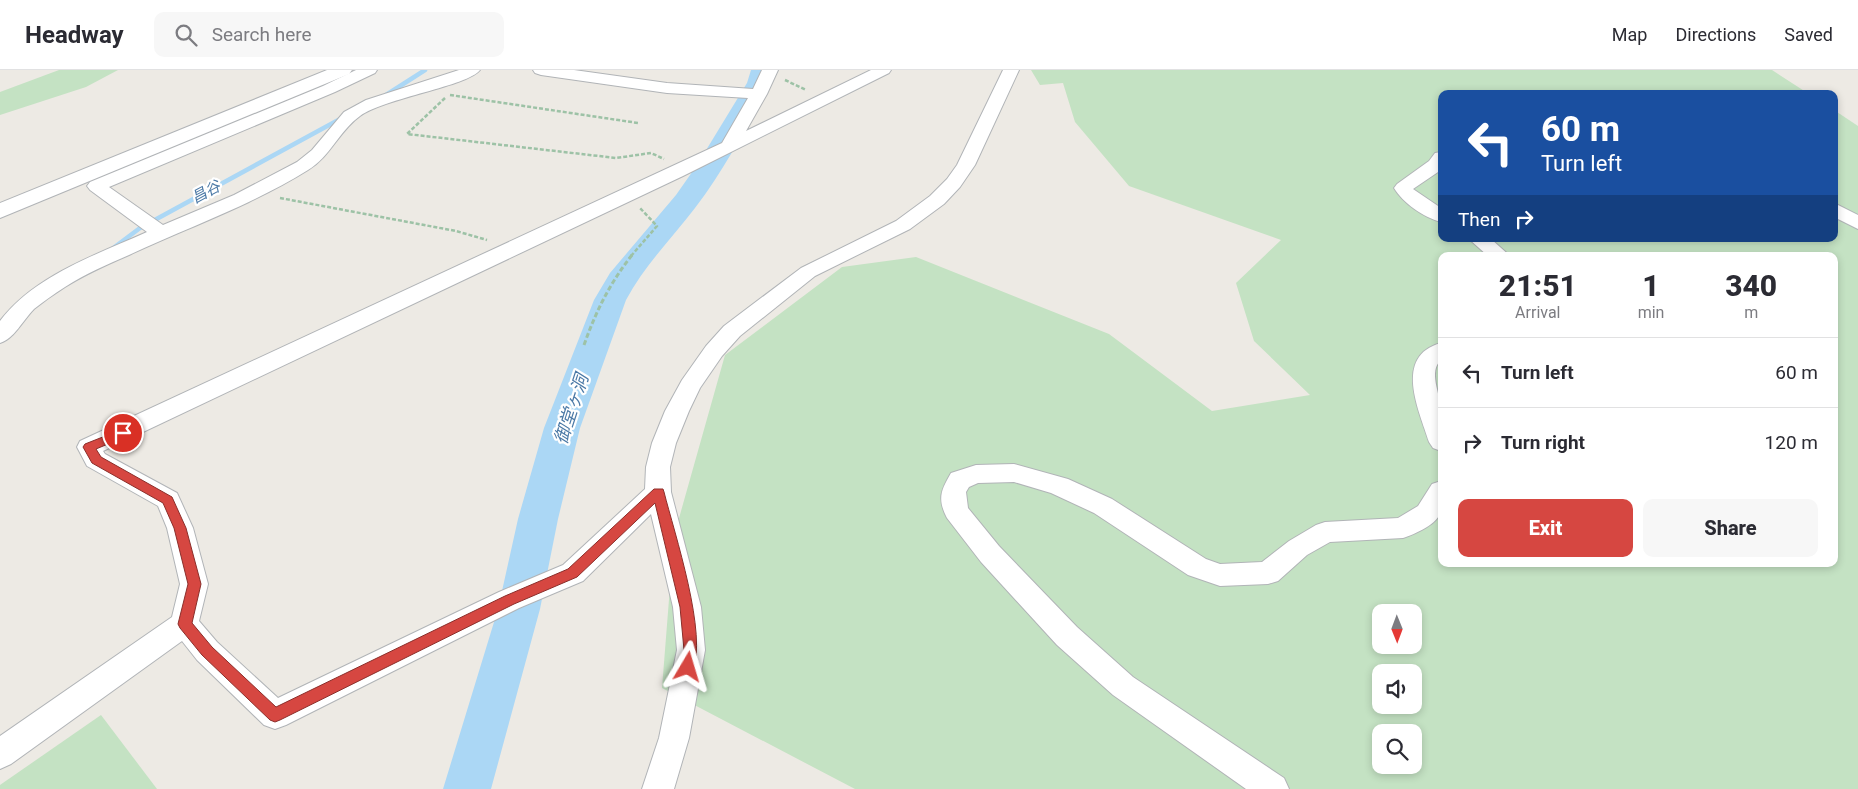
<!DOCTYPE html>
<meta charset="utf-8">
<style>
body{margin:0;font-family:Roboto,"Noto Sans JP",sans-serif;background:#f7f7f7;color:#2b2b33;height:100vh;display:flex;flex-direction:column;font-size:19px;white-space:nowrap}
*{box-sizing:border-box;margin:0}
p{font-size:16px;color:#7c7c81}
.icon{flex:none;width:28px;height:28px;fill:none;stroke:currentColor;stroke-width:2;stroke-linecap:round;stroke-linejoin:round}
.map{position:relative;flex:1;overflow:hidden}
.drawer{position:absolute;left:1438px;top:182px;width:400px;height:315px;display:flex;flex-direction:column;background:#fff;border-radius:10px;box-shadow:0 2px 8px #0003}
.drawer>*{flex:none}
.top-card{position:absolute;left:1438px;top:20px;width:400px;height:152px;border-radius:10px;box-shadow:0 2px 8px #0003;background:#1a4fa0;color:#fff;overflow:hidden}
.needle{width:32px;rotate:179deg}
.fabs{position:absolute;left:1372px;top:534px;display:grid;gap:10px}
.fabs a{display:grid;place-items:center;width:50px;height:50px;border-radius:10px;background:#fff;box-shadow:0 2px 8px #0003;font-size:25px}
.pin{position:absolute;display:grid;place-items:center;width:42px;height:42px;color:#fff;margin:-21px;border:2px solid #fff;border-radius:50%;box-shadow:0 1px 5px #0007}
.me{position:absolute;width:55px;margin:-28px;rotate:7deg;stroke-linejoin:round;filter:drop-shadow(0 0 4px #0008)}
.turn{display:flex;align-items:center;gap:18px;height:105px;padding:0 20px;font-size:22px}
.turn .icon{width:65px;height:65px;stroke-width:2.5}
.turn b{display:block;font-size:35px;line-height:42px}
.then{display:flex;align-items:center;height:48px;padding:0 20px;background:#0003;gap:10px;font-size:19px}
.eta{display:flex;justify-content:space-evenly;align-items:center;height:85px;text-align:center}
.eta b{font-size:30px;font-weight:800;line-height:35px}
.primary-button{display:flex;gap:10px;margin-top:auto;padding:10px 20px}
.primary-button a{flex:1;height:58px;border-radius:10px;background:#d64741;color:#fff;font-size:20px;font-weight:800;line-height:58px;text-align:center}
.primary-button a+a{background:#f7f7f7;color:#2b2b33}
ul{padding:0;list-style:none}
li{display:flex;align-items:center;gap:15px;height:70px;padding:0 20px;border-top:1px solid #e1e1e2}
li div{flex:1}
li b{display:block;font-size:19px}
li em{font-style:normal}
header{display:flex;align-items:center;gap:30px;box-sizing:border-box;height:70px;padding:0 25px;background:#fff;border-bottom:1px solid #e1e1e2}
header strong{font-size:24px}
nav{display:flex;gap:28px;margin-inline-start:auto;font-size:18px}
.search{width:350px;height:45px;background:#f7f7f7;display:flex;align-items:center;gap:12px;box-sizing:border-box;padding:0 18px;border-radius:10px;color:#7c7c81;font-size:19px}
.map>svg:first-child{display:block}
.green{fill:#c4e2c3;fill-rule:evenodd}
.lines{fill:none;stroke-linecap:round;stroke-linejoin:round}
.stream{stroke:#abd7f5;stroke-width:4.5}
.river{fill:#abd7f5;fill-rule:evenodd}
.minor-casing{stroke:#b1b4b7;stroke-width:2}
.tertiary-casing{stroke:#b1b4b7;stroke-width:2}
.path-far1{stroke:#9dc2a6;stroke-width:2.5;stroke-dasharray:4 2;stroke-linecap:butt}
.path{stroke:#9dc2a6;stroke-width:3;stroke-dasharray:5 2.5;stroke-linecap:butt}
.minor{fill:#fff;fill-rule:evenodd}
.tertiary{fill:#fff;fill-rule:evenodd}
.route{fill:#d64741;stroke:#8b2e2a}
.labels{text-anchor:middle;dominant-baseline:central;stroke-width:4.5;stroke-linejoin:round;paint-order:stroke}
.far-water-label{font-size:15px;font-style:italic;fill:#4b79a6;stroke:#fff}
.water-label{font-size:18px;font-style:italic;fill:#4b79a6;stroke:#fff}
</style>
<header>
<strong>Headway</strong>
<div class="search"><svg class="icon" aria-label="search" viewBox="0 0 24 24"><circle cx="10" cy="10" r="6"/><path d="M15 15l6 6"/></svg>Search here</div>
<nav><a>Map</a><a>Directions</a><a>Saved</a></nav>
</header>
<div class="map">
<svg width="1858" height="719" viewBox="0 0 1858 719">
<rect width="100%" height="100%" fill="#edeae4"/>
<g class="green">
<path d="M 59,0 L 118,0 L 86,17 L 0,45 L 0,22 Z"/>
<path d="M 1031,0 L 1772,0 L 1809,24 L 1441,24 L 1441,169 L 1834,169 L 1834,40 L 1858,56 L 1858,719 L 855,719 L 662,618 L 674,466 L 725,285 L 842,197 L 916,187 L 1109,264 L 1212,341 L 1310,325 L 1254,271 L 1236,213 L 1281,170 L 1129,116 L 1075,52 L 1063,13 L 1040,15 ZM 1441,186 L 1834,186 L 1834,494 L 1441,494 ZM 1381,542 L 1414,542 L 1414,575 L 1381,575 ZM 1381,602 L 1414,602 L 1414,635 L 1381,635 ZM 1381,662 L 1414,662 L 1414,695 L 1381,695 Z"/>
<path d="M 101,645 L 157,719 L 0,719 L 0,715 Z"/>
</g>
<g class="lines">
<g class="stream">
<path d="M 386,25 L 425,0"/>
<path d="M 112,179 L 140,158 L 342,48"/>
</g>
<path class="river" d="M 751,0 L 775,0 L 771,13 C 747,55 725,99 695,138 C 672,168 644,196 626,230 L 580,358 L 558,449 L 540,539 L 491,719 L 443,719 L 498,539 L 518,449 L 544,358 L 594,230 L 610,203 L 676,125 L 697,95 L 747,13 Z"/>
<g class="minor-casing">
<g id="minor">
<path d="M 356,0 L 377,0 L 375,3 L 335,22 L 109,117 L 163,155 L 234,125 L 297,92 L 312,80 L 344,42 L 366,30 L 459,0 L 480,0 C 468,16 385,28 360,46 C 339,61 330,87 308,100 C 252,135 189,157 129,185 C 108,194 85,204 65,217 C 54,224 44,231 34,239 C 23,250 14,269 0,273 L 0,251 C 35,205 96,185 147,162 L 90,120 L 87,116 L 90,112 L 323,16 Z"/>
<path d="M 533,0 L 574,0 L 667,13 L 753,19 L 762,0 L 778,0 L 767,24 L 746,61 L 871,0 L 891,0 L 889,3 L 683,106 L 103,381 L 105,384 L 177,423 L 193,458 L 208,514 L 199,551 L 217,572 L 278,628 L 499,522 L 563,495 L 645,419 L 646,397 L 652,373 L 665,341 L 682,310 L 706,276 L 724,256 L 801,198 L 896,151 L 930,126 L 947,109 L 957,95 L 1003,0 L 1019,0 L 975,95 L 960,117 L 944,134 L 910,159 L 815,206 L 740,266 L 722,286 L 700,318 L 689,341 L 676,373 L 670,397 L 671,422 L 701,537 L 705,580 L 689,668 L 674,719 L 642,719 L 659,668 L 677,580 L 673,537 L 651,444 L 583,511 L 519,538 L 286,655 L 275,659 L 264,655 L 197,590 L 182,571 L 11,694 L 0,699 L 0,666 L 172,547 L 180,514 L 167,458 L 158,436 L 87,396 L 77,377 L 80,371 L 722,73 L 748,28 L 667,23 L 541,5 L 535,3 Z"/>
<path d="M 1441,82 L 1441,100 L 1413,119 L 1441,138 L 1441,152 C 1423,147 1403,133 1394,118 L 1397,114 L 1429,91 L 1435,83 Z"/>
<path d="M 1834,133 L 1858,145 L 1858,159 L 1834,147 Z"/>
<path d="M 1469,169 L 1491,169 L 1510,186 L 1488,186 Z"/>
<path d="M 1441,273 L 1441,290 C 1428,301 1440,324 1441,338 C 1443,351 1442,367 1441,381 L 1433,378 L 1429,372 C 1419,340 1393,286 1441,273 Z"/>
<path d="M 1014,394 L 1068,409 L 1112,429 L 1206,489 L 1220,494 L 1262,492 L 1289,471 L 1316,455 L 1325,452 L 1398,448 L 1418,436 L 1432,414 L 1441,411 C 1442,420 1443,431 1441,440 C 1439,454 1415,464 1403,468 L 1330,472 L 1307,485 L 1278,511 L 1268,514 L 1220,516 L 1188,505 L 1094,443 L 1051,423 L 1014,412 L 978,413 L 969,417 L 966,422 L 968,438 L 999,476 L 1077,557 L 1133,607 L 1284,708 L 1289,719 L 1246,719 L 1113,625 L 1057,575 L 981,492 L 947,448 C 937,429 941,420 951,403 L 976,395 Z"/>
</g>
</g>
<g class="tertiary-casing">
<path id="tertiary" d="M 327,0 L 352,0 L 349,4 L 0,148 L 0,133 Z"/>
</g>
<g class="path-far1">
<path d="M 785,10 L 806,20"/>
<path d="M 450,25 L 638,53"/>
<path d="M 445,28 L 407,64 L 616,88 L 651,83 L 664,89"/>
<path d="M 280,128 L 456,161 L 487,170"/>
<path d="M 631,186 L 657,156 L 639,137"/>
</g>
<path class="path" d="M 584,275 C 596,241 610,213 632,185"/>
<use href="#minor" class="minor"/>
<use href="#tertiary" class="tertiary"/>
</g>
<path class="route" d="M 123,359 L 128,363 L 127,366 L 96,379 L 101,387 L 172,427 L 186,458 L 201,514 L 192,553 L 212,577 L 276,637 L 505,526 L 568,499 L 654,419 L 663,419 L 664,422 C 674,462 709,567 692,602 L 688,604 L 683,602 L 681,597 L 684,580 L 680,537 L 655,433 L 577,507 L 514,534 L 280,650 L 275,652 L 270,650 L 202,585 L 180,558 L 178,554 L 188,514 L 174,458 L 163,433 L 92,393 L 83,377 L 85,374 Z"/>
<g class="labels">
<g class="far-water-label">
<text transform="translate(206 122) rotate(-28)">昌谷</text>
</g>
<g class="water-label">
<text transform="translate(571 339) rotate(-72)">御堂ヶ洞</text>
</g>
</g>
</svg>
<div class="fabs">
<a><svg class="needle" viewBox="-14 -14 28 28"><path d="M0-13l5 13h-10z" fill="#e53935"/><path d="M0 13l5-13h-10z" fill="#7c7c81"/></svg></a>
<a><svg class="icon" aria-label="sound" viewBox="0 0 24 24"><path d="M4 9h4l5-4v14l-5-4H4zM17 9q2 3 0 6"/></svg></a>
<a><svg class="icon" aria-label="search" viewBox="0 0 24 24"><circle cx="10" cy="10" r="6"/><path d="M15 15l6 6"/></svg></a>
</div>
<div class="pin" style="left:123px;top:363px;background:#d93025"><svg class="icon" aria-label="arrive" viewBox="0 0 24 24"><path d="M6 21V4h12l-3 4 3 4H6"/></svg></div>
<svg class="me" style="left:688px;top:597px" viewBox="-20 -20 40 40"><path d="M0-17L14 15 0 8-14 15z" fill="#d64741" stroke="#fff" stroke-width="4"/></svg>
<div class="top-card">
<div class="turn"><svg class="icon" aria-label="left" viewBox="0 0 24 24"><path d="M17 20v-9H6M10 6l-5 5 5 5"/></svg><div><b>60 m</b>Turn left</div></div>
<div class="then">Then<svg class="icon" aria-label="right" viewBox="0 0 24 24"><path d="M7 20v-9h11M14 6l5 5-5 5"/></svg></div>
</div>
<section class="drawer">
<div class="eta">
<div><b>21:51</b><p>Arrival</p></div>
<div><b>1</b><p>min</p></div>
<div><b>340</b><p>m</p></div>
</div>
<ul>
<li><svg class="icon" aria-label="left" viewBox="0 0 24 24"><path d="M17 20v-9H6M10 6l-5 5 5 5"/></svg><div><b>Turn left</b></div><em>60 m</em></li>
<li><svg class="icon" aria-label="right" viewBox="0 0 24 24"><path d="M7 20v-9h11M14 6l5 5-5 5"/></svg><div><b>Turn right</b></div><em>120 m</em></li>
</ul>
<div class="primary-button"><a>Exit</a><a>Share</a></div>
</section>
</div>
